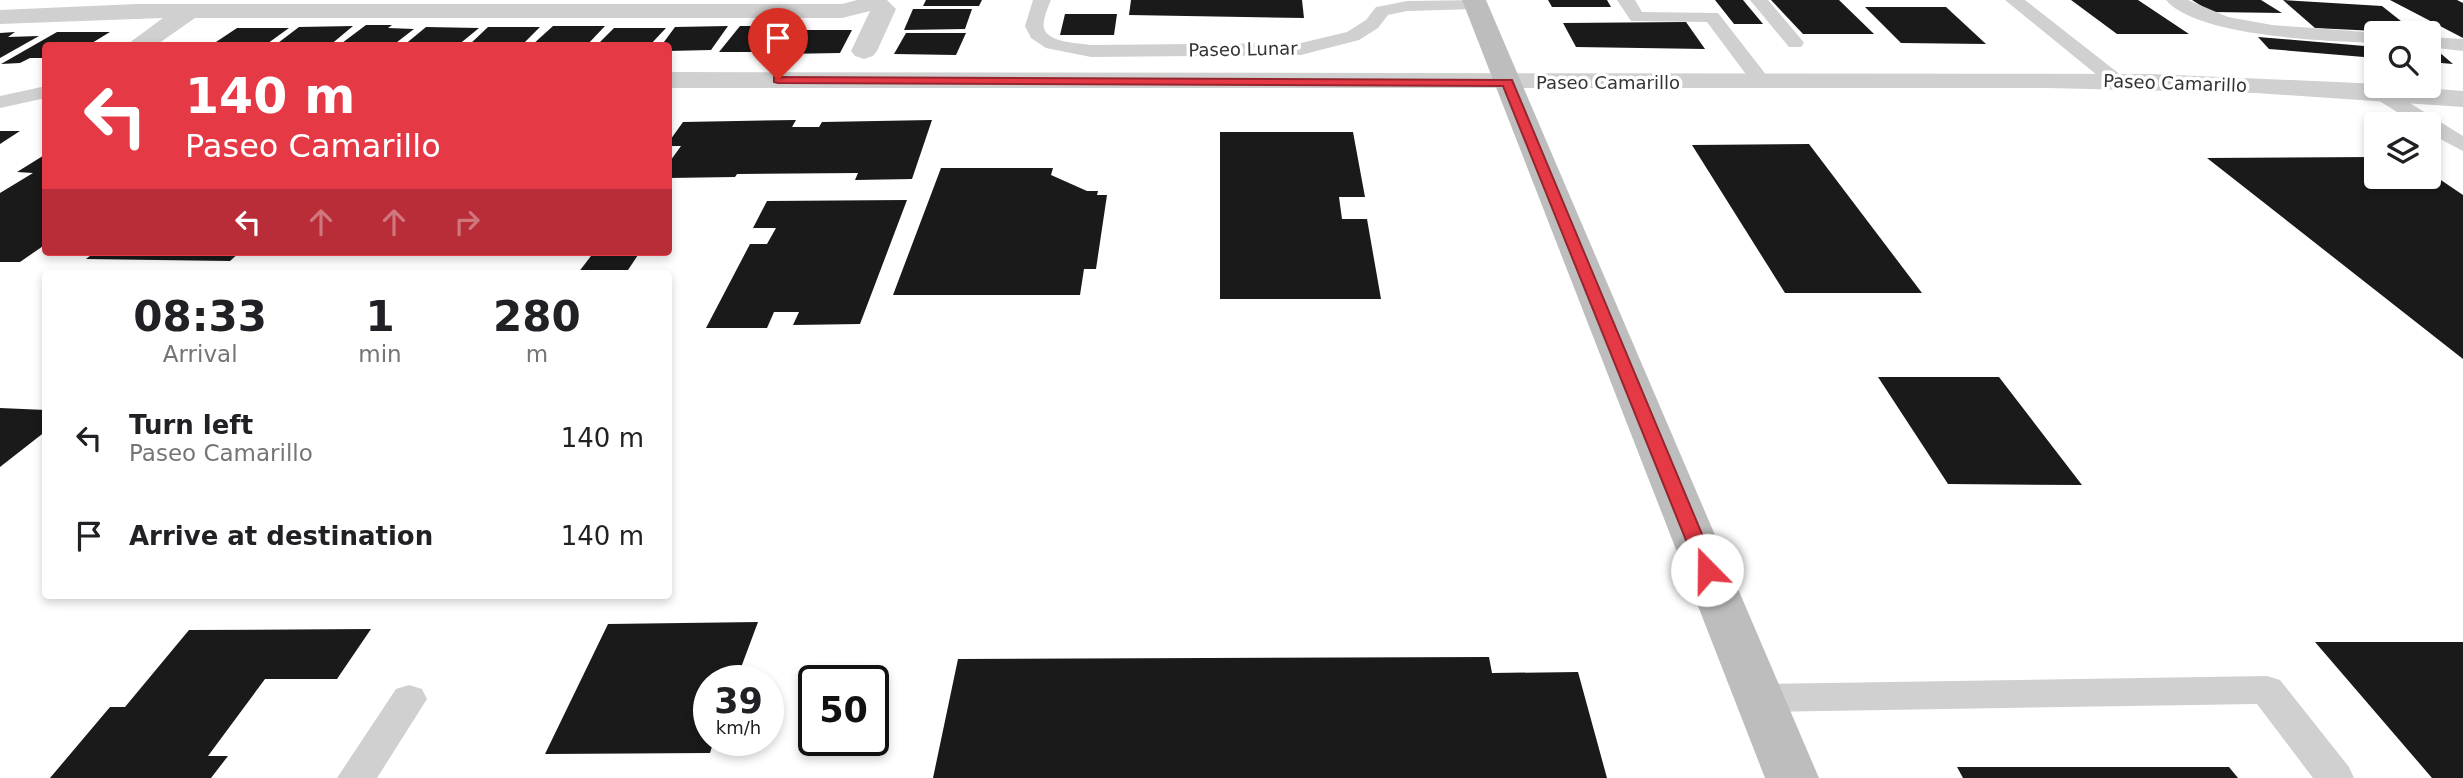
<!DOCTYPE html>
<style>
body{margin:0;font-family:"DejaVu Sans",sans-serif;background:#f2f2f2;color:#202124;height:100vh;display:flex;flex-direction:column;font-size:26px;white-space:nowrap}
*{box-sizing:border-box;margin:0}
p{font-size:23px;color:#757577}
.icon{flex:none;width:38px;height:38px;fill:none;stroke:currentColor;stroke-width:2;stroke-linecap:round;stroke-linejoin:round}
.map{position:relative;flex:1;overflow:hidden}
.panel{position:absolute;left:42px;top:270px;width:630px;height:329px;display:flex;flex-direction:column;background:#fff;border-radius:7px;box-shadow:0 4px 10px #0003}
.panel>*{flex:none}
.banner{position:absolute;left:42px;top:42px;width:630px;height:214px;border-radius:7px;box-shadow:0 4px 10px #0003;background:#e63946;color:#fff;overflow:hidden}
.controls{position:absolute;left:2364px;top:21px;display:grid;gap:14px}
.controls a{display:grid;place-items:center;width:77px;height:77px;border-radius:7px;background:#fff;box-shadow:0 4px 10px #0003;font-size:35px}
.speed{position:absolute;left:693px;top:665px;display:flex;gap:14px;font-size:35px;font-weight:700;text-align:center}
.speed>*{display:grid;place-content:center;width:91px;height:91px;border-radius:50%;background:#fff;box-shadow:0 4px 10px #0003;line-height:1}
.speed small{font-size:18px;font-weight:400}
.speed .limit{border:4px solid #111;border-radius:10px;background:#fff;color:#111}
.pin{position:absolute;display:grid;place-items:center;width:60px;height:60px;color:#fff;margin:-72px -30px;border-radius:50% 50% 50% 0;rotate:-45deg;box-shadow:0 0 7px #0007}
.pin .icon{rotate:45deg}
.me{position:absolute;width:77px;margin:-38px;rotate:338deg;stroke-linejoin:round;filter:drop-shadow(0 0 5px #0008)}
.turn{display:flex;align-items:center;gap:24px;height:147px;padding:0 28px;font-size:32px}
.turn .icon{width:91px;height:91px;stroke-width:2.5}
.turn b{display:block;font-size:49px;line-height:60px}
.lanes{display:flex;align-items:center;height:66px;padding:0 28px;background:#0003;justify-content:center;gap:35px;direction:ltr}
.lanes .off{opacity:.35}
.eta{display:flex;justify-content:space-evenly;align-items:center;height:119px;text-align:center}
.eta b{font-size:42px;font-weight:800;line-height:49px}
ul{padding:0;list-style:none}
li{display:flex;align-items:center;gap:21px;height:98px;padding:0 28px}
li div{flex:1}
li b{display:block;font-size:26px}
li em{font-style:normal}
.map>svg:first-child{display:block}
.building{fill:#1a1a1a}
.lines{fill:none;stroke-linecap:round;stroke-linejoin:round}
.service{fill:#d0d0d0;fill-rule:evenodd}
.minor{fill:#d0d0d0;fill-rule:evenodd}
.secondary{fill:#bdbdbd;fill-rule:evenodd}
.route{fill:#e63946;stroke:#96252e;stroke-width:2}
.labels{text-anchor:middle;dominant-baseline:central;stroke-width:7;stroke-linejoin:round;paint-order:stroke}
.far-street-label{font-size:18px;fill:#333;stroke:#fff}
</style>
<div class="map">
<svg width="2463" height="778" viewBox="0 0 2463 778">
<rect width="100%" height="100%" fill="#fff"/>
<g class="building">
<path d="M 926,0 L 982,0 L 979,6 L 923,6 Z"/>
<path d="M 1131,0 L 1302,0 L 1304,18 L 1129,15 Z"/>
<path d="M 1548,0 L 1607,0 L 1611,7 L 1552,7 Z"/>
<path d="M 1715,0 L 1743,0 L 1763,24 L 1734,24 Z"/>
<path d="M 1771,0 L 1839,0 L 1874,34 L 1803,34 Z"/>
<path d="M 2071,0 L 2138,0 L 2189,34 L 2117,34 Z"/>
<path d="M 2192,0 L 2261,0 L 2282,13 L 2211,12 Z"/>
<path d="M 2283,0 L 2382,6 L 2416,33 L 2315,28 Z"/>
<path d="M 2390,0 L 2457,0 L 2463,3 L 2463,38 Z"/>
<path d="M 1865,7 L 1946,7 L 1986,44 L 1901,43 Z"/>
<path d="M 913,9 L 972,9 L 965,29 L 904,30 Z"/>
<path d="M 1065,14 L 1117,14 L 1114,35 L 1060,35 Z"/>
<path d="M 1686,22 L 1705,49 L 1576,47 L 1563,23 Z"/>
<path d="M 366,25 L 392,25 L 388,28 L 414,29 L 392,46 L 338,46 Z"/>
<path d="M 353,26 L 329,46 L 274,46 L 299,27 Z"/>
<path d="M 553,26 L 605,26 L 586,46 L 531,46 Z"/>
<path d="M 728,26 L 711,50 L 668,51 L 668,46 L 661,46 L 675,27 Z"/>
<path d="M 740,26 L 766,26 L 763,29 L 790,30 L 774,52 L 719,52 Z"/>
<path d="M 426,27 L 479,28 L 457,46 L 403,46 Z"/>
<path d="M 488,27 L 540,27 L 521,46 L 468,46 Z"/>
<path d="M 237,28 L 289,28 L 264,46 L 210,46 Z"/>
<path d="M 614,28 L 666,28 L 649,46 L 596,46 Z"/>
<path d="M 799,30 L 852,30 L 840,53 L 784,54 Z"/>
<path d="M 15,32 L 8,37 L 39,36 L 0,58 L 0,33 Z"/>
<path d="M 57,32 L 110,32 L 87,46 L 46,46 L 46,58 L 30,58 L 20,63 L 1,64 Z"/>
<path d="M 906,33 L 966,33 L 956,55 L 894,54 Z"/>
<path d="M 2258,37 L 2376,47 L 2376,58 L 2269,49 Z"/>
<path d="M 2429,51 L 2439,52 L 2453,64 L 2429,62 Z"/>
<path d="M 796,120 L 792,127 L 819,127 L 822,122 L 932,120 L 912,179 L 855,180 L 858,173 L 737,174 L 735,177 L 668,178 L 668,164 L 681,146 L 668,146 L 668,143 L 683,122 Z"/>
<path d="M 0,131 L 20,131 L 0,144 Z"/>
<path d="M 1220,132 L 1353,132 L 1365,197 L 1339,197 L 1342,219 L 1367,219 L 1381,299 L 1220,299 Z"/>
<path d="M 1809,144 L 1922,293 L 1785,293 L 1692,145 Z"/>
<path d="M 46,154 L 46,244 L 20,262 L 0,262 L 0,193 L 33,173 L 17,172 Z"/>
<path d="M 2376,157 L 2376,177 L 2429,177 L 2429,172 L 2463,195 L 2463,359 L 2207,158 Z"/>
<path d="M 941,168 L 1053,168 L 1051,175 L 1087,191 L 1098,191 L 1097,195 L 1107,195 L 1096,269 L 1084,269 L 1080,295 L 893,295 Z"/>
<path d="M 907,200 L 860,324 L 793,325 L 799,312 L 774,312 L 767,328 L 706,328 L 750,244 L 767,244 L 776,228 L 753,228 L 767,201 Z"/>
<path d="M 95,252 L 240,252 L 230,261 L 86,259 Z"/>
<path d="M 473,252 L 532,252 L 529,256 L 469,256 Z"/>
<path d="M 594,252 L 640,252 L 626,273 L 578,273 Z"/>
<path d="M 1878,377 L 1999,377 L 2082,485 L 1948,484 Z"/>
<path d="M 0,408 L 46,410 L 46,431 L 0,467 Z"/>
<path d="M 758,622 L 736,681 L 709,681 L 709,740 L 714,740 L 710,753 L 545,754 L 608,624 Z"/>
<path d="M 371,629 L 337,679 L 265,679 L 208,756 L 228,756 L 211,778 L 50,778 L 110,707 L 125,707 L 189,630 Z"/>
<path d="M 2315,642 L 2463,642 L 2463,778 L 2432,778 Z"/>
<path d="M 1489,657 L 1492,673 L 1578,672 L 1607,778 L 933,778 L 958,659 Z"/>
<path d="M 1957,767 L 2229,767 L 2238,778 L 1963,778 Z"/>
</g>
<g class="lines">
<g class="service">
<path d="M 1033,0 L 1051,0 C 1048,7 1042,21 1044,28 C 1048,43 1079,43 1091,45 L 1301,43 L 1347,32 L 1366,20 L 1376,7 L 1382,6 L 1407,1 L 1480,0 L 1484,4 L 1475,9 L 1407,11 L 1388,15 L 1378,28 L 1359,40 L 1301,55 L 1091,57 L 1046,48 L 1031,38 L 1025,26 Z"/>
<path d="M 1617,0 L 1635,0 L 1642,12 L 1718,13 L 1771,81 L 1761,87 L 1754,85 L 1707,22 L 1631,21 Z"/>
<path d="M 1750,0 L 1768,0 L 1801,39 L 1804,43 L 1801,47 L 1789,47 Z"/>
<path d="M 2005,0 L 2025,0 L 2122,76 L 2125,80 L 2122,84 L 2108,84 Z"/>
<path d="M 2166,0 L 2188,0 L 2228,17 L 2272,25 L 2379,33 L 2376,33 L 2376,43 C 2329,41 2197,37 2166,0 Z"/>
<path d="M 2429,37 L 2463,39 L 2463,51 L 2429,47 Z"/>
<path d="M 2376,85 L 2384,87 L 2463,136 L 2463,151 L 2429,133 L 2429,124 L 2416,124 L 2370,95 L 2367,91 Z"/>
<path d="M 46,86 L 46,98 L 0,108 L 0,96 Z"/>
<path d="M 2267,676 L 2280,680 L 2349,767 L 2354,778 L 2313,778 L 2257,704 L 1759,712 L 1746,708 L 1741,698 L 1746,688 L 1759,684 Z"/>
<path d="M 409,685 L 422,689 L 427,699 L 377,778 L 337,778 L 396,689 Z"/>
</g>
<g class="minor">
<path d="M 857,0 L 887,0 L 896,9 L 877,51 L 873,56 L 864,59 L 855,56 L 851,51 L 870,11 L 842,18 L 195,18 L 155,46 L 125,46 L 163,18 L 0,24 L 0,10 L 137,4 L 842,4 Z"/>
<path d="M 668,72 L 2152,74 L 2359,83 L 2463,91 L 2463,107 L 2256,93 L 2048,88 L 668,88 Z"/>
</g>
<path class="secondary" d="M 1462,0 L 1486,0 L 1819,778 L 1765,778 Z"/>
</g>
<path class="route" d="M 774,77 L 1512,80 L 1717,570 L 1714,575 L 1700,575 L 1698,570 L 1503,86 L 778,83 L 774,82 Z"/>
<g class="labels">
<g class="far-street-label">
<text transform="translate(1243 49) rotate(-1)">Paseo Lunar</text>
<text x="1608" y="82">Paseo Camarillo</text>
<text transform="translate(2175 83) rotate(2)">Paseo Camarillo</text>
</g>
</g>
</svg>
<div class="controls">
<a><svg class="icon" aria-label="search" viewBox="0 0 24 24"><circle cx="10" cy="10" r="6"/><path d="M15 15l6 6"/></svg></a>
<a><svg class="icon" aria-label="layers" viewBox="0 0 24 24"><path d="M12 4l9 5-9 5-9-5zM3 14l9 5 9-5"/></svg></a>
</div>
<div class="speed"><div>39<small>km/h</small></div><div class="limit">50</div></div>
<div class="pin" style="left:778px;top:80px;background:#d93025"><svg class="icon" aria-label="arrive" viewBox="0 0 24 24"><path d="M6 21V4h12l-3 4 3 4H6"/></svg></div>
<svg class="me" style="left:1707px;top:570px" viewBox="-20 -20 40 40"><circle r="19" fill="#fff"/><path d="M0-13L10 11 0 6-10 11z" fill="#e63946"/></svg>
<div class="banner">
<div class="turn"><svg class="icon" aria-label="left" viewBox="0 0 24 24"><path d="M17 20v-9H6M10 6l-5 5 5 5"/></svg><div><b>140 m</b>Paseo Camarillo</div></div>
<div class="lanes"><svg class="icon" aria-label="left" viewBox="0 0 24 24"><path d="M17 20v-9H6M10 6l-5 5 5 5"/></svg><svg class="icon off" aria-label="ahead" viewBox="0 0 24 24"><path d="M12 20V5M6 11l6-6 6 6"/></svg><svg class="icon off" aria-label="ahead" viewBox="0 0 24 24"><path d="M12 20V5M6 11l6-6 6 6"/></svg><svg class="icon off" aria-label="right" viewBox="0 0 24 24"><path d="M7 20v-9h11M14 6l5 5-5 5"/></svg></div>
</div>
<section class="panel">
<div class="eta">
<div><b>08:33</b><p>Arrival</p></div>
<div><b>1</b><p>min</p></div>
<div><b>280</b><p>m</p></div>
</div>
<ul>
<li><svg class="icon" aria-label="left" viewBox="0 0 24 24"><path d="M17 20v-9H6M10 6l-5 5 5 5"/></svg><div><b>Turn left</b><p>Paseo Camarillo</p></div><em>140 m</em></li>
<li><svg class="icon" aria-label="arrive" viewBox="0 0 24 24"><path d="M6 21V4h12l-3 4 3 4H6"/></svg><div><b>Arrive at destination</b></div><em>140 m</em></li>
</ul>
</section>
</div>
